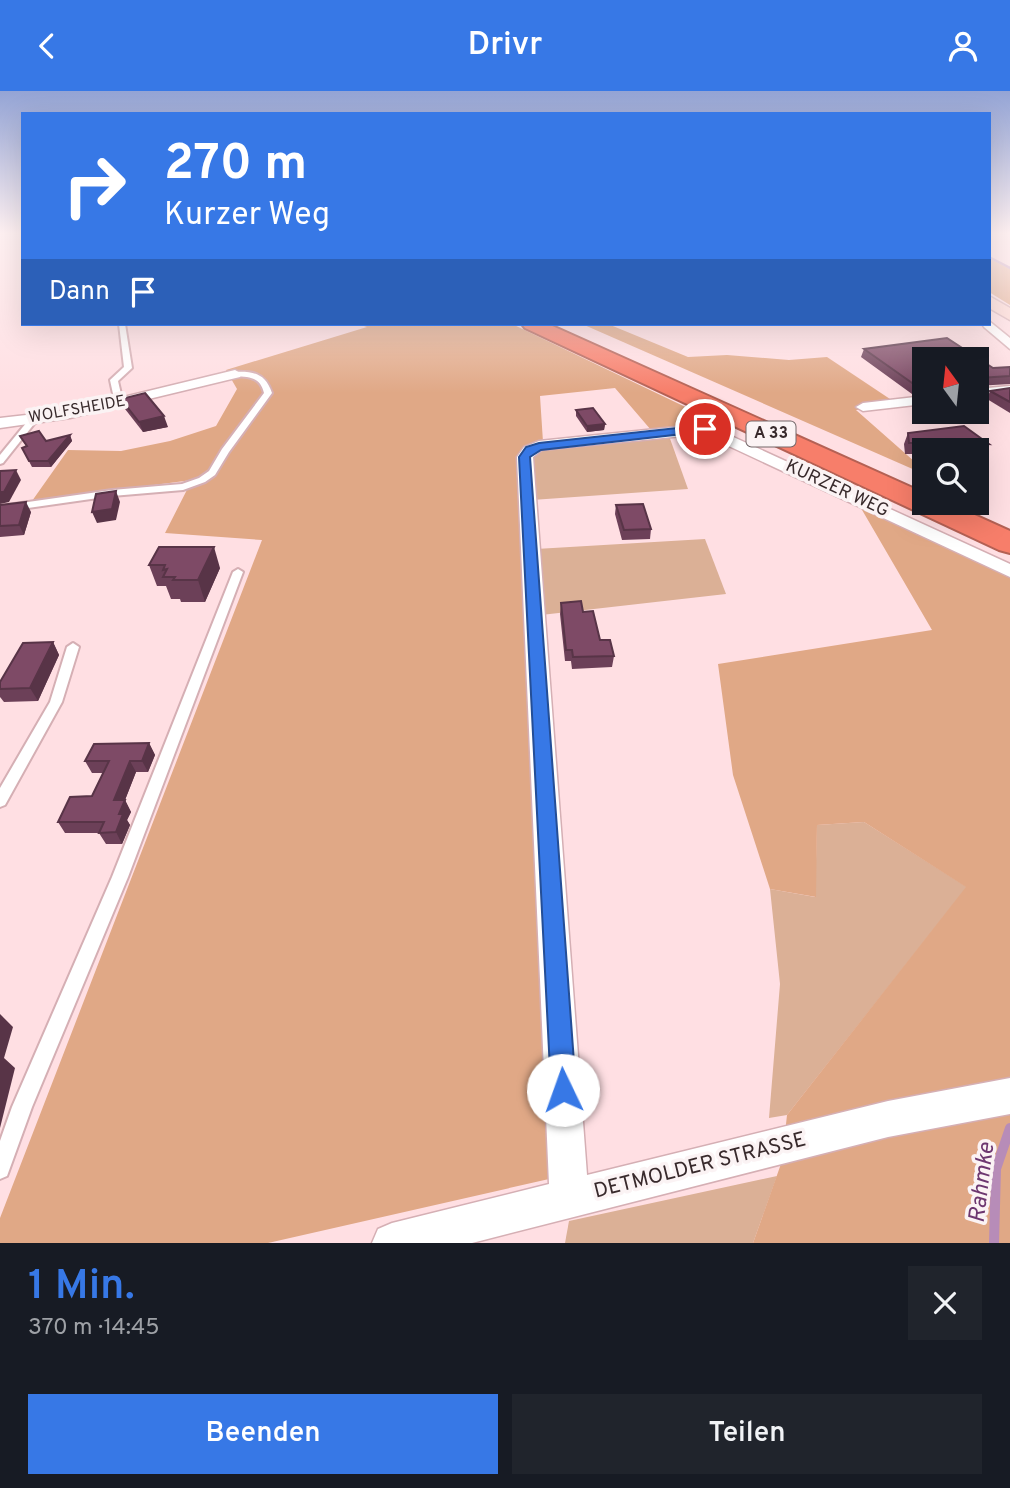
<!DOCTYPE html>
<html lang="de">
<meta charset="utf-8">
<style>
body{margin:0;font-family:Overpass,sans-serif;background:#20242c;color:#f1f3f6;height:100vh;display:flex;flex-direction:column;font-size:26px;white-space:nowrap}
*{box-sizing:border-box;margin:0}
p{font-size:23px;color:#9ea1a6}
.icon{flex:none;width:38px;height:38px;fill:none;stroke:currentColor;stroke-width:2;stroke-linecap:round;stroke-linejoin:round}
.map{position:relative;height:1152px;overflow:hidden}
.panel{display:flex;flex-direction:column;background:#171b24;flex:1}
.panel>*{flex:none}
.guide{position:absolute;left:21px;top:21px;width:970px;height:214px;border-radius:0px;box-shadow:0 7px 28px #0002;background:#3778e6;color:#fff;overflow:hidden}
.needle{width:46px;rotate:345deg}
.buttons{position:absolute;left:912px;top:256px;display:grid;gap:14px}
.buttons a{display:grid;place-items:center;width:77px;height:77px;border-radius:0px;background:#171b24;box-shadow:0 7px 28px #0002;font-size:35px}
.pin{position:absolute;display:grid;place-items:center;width:60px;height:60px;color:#fff;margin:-30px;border:4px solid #fff;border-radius:50%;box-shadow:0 2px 7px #0007}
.me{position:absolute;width:77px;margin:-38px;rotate:357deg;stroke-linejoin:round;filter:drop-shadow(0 0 5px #0008)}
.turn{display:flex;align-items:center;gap:24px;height:147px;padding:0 28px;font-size:32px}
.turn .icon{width:91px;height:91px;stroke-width:2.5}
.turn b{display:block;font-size:49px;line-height:60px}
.then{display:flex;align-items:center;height:66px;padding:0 28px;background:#0003;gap:14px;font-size:26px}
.round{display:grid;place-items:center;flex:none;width:74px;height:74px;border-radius:0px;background:#20242c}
.headline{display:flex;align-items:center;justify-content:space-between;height:119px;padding:0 28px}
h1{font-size:42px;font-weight:600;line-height:52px;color:#3778e6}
.button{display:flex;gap:14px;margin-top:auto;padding:14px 28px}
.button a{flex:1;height:80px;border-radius:0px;background:#3778e6;color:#fff;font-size:28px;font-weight:600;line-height:80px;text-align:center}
.button a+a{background:#20242c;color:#f1f3f6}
header{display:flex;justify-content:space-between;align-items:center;height:91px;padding:0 28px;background:#3778e6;color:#fff;font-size:32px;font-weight:600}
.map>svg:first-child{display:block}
.green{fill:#dbb096}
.forest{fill:#e0a886}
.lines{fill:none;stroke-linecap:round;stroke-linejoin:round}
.stream-far1{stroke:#b78cb8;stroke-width:2.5}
.stream{stroke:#b78cb8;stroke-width:10}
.lane-casing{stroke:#d5afb4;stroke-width:4}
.street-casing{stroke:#d5afb4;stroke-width:3}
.secondary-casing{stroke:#d5afb4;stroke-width:3}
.highway-casing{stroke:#b46154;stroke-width:4}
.lane{fill:#fff;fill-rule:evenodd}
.street{fill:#fff;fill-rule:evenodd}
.secondary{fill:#fdd8d2;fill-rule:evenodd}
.highway{fill:#f77e6a;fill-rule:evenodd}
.wall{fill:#6c4058}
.shaded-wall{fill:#583447}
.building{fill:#7e4a66;stroke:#583447;stroke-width:2}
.route{fill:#3778e6;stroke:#244e96;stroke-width:2}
.labels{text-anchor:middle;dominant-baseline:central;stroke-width:7;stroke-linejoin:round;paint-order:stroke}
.far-street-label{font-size:16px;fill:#382a2c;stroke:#fbf3f4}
.shield{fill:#fbf3f4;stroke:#726668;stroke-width:2}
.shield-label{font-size:16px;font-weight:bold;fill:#382a2c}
.street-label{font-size:18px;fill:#382a2c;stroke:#fbf3f4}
.near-street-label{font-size:21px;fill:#382a2c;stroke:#fbf3f4}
.near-water-label{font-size:23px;font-style:italic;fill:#6d3770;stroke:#fbf3f4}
</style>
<header><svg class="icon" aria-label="back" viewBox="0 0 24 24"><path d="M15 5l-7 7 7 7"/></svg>Drivr<svg class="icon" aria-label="person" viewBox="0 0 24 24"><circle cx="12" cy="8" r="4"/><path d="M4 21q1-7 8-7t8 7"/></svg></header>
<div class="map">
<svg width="1010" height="1152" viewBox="0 0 1010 1152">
<rect width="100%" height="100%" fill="#ffdfe3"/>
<g class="green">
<path d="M 668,342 L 688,398 L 532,409 L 530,369 L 540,358 Z"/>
<path d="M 705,448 L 726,503 L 541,524 L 536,458 Z"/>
<path d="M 864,731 L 967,796 L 787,1024 L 769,1027 L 780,893 L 770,798 L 815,806 L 817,734 Z"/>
<path d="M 777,1085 L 753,1152 L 565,1152 L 569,1130 Z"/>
</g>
<g class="forest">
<path d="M 989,167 L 1010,178 L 1010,214 L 989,201 Z"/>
<path d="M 358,233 L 512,233 L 719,332 L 651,339 L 615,297 L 540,305 L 543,351 L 529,354 L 518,364 L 549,1088 L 268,1152 L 0,1152 L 0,1127 L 262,449 L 165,442 L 192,389 L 32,410 L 68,359 L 121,360 L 170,350 L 216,335 L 237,298 L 226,279 L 367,236 Z"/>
<path d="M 582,233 L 608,233 L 688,266 L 727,264 L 789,269 L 827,266 L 899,314 L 856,319 L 915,371 L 924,374 L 924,383 Z"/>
<path d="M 858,412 L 1010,485 L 1010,1152 L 753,1152 L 782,1070 L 787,1024 L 966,796 L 864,731 L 817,734 L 816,806 L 770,798 L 733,684 L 718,573 L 932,539 Z"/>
</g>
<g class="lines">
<path class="stream-far1" d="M 989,166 L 1010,177"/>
<path class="stream" d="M 994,1152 L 996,1078 L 1010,1037"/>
<g class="lane-casing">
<g id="lane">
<path d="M 119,233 L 125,233 L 132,277 L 118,290 L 123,312 L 119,314 L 115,312 L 110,289 L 124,276 Z"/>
<path d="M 232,281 C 252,280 265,281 272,302 L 229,361 L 215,384 L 205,391 L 183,399 L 112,405 L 0,421 L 0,415 L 112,399 L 182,393 L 199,387 L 209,380 L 222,358 L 264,302 C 260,286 250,286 235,285 L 232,285 Z"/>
<path d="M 31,326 L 38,328 L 3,372 L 0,373 L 0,364 Z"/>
<path d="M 238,478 L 243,481 L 128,786 L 32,1016 L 7,1085 L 0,1088 L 0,1050 L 12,1016 L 112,786 L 233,481 Z"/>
<path d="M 73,552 L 79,556 L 62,611 L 5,714 L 0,716 L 0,697 L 50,611 L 67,556 Z"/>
</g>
</g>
<g class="street-casing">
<g id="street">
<path d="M 989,230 L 1010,247 L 1010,258 L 984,236 L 982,233 L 989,233 Z"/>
<path d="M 235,279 L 242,283 L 240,286 L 70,327 L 0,337 L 0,327 L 70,319 Z"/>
<path d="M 1010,295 L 1010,303 L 976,306 L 976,298 Z"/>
<path d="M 924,305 L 924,313 L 863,320 L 856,316 L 863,312 Z"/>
<path d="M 705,333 L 1010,473 L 1010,486 L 703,343 L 542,359 L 533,366 L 587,1084 L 888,1010 L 1010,987 L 1010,1023 L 888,1046 L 472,1152 L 372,1152 L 378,1138 L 392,1132 L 549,1093 L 517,366 L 524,356 L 539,350 Z"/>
</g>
</g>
<g class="secondary-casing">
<path id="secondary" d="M 989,205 L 1010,217 L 1010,229 L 989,217 Z"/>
</g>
<g class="highway-casing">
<path id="highway" d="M 522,233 L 548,233 L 924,402 L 924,411 L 946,411 L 1010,440 L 1010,462 L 999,459 L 525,237 Z"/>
</g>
<use href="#lane" class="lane"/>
<use href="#street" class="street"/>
<use href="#secondary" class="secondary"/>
<use href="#highway" class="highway"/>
</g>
<g class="wall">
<path d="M 947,247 L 993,277 L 1010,276 L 1010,293 L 976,295 L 976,268 L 924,268 L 924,301 L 912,303 L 861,266 L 864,258 Z"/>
<path d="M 1010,297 L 1010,322 L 987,308 L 990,300 Z"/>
<path d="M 121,308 L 168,336 L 143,341 L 125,318 Z"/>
<path d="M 576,319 L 605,333 L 604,339 L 587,341 L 576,325 Z"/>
<path d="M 908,342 L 989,353 L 985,363 L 982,363 L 976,373 L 976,359 L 924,359 L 924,363 L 905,363 L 904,353 Z"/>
<path d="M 70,344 L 72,350 L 51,376 L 32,376 L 22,357 L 26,355 L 20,345 L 46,350 Z"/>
<path d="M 0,414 L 31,421 L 24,444 L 0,446 Z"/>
<path d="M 616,414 L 651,438 L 650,448 L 622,449 L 615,423 Z"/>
<path d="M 159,456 L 220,477 L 205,511 L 181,511 L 180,508 L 171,508 L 166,495 L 157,495 L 149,474 Z"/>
<path d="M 561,512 L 583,521 L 600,549 L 614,565 L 612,576 L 572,578 L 571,570 L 565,570 L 560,523 Z"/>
<path d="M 53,551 L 59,564 L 38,610 L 4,611 L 0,606 L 0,591 Z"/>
<path d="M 149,652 L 155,664 L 148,681 L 136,681 L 125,709 L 131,721 L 127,729 L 130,734 L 122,753 L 106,753 L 99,742 L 65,742 L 58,731 L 92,705 L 103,682 L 92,682 L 85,670 Z"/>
</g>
<g class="shaded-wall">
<path d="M 924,293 L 924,301 L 912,303 L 915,294 Z"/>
<path d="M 164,325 L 168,336 L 143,341 L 139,331 Z"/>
<path d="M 605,333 L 604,339 L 587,341 L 587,335 Z"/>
<path d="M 70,344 L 72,350 L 51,376 L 48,370 Z"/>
<path d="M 16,379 L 21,389 L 9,411 L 0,413 L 0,401 Z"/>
<path d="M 116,400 L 120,411 L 116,429 L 97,432 L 92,421 Z"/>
<path d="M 26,411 L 31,421 L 24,444 L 19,434 Z"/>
<path d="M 214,456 L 220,477 L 205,511 L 198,489 Z"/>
<path d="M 53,551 L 59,564 L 38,610 L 30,597 Z"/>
<path d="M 149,652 L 155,664 L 148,681 L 142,670 Z"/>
<path d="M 130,670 L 136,681 L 125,709 L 131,721 L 127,729 L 130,734 L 122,753 L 116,741 L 114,709 Z"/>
<path d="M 0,923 L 13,936 L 4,967 L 15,977 L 0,1037 Z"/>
</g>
<g class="building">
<path d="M 947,247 L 993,277 L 1010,276 L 1010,285 L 979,287 L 977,292 L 976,268 L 924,268 L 924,293 L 915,294 L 864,258 Z"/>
<path d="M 1010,297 L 1010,311 L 990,300 Z"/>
<path d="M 145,302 L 164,325 L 139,331 L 121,308 Z"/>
<path d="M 593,317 L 605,333 L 587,335 L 576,319 Z"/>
<path d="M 964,335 L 989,353 L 968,352 L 976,359 L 947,359 L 939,352 L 909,352 L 908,342 Z"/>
<path d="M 39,340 L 46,350 L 70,344 L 48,370 L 29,370 L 22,357 L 27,355 L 20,345 Z"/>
<path d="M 16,379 L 4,401 L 0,401 L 0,380 Z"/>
<path d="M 116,400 L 112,418 L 92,421 L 96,403 Z"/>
<path d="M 26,411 L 19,434 L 0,435 L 0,414 Z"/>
<path d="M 643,413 L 651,438 L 624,439 L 616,414 Z"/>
<path d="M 159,456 L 214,456 L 198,489 L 173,489 L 175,486 L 163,486 L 167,478 L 163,479 L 165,474 L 149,474 Z"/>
<path d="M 581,510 L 583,521 L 593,520 L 600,549 L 610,549 L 614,565 L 573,566 L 572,559 L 566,559 L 561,512 Z"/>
<path d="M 53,551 L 30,597 L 0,598 L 0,591 L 23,552 Z"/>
<path d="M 149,652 L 142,670 L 130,670 L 114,709 L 125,709 L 119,723 L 123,723 L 116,741 L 99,742 L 104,731 L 58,731 L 70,706 L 92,705 L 109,670 L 85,670 L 94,653 Z"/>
</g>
<linearGradient id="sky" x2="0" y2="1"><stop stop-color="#94a4d5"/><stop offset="0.47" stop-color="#fff1f2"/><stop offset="1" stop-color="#fff1f2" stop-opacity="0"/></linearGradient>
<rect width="1010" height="302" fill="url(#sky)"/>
<path class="route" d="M 705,334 L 709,335 L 709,340 L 541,359 L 530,366 L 576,999 L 572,1007 L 563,1011 L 554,1007 L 551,999 L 519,366 L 526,356 L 539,352 Z"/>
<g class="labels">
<g class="far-street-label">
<text transform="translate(77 319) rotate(-10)">WOLFSHEIDE</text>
</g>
<rect class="shield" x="746.5" y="330.5" width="49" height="25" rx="5"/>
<g class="shield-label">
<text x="771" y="343">A 33</text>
</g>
<g class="street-label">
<text transform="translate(837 398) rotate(25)">KURZER WEG</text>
</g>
<g class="near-street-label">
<text transform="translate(700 1075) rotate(-14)">DETMOLDER STRASSE</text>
</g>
<g class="near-water-label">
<text transform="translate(983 1092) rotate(-83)">Rahmke</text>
</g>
</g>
</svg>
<div class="buttons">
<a><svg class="needle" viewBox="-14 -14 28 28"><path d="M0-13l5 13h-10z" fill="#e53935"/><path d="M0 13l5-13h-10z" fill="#9ea1a6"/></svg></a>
<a><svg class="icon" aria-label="search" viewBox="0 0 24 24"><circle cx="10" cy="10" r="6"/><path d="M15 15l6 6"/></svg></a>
</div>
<div class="pin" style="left:705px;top:338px;background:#d93025"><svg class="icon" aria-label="arrive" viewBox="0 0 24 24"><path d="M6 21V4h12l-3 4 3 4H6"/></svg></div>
<svg class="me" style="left:563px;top:999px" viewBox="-20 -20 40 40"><circle r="19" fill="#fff"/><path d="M0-13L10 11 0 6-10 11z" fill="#3778e6"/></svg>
<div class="guide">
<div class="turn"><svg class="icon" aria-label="right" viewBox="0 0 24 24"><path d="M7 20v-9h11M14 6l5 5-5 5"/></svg><div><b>270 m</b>Kurzer Weg</div></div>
<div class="then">Dann<svg class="icon" aria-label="arrive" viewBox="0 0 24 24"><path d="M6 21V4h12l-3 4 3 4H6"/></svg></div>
</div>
</div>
<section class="panel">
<div class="headline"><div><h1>1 Min.</h1><p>370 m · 14:45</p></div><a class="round"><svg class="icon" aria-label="close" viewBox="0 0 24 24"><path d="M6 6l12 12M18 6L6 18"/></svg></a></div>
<div class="button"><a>Beenden</a><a>Teilen</a></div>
</section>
